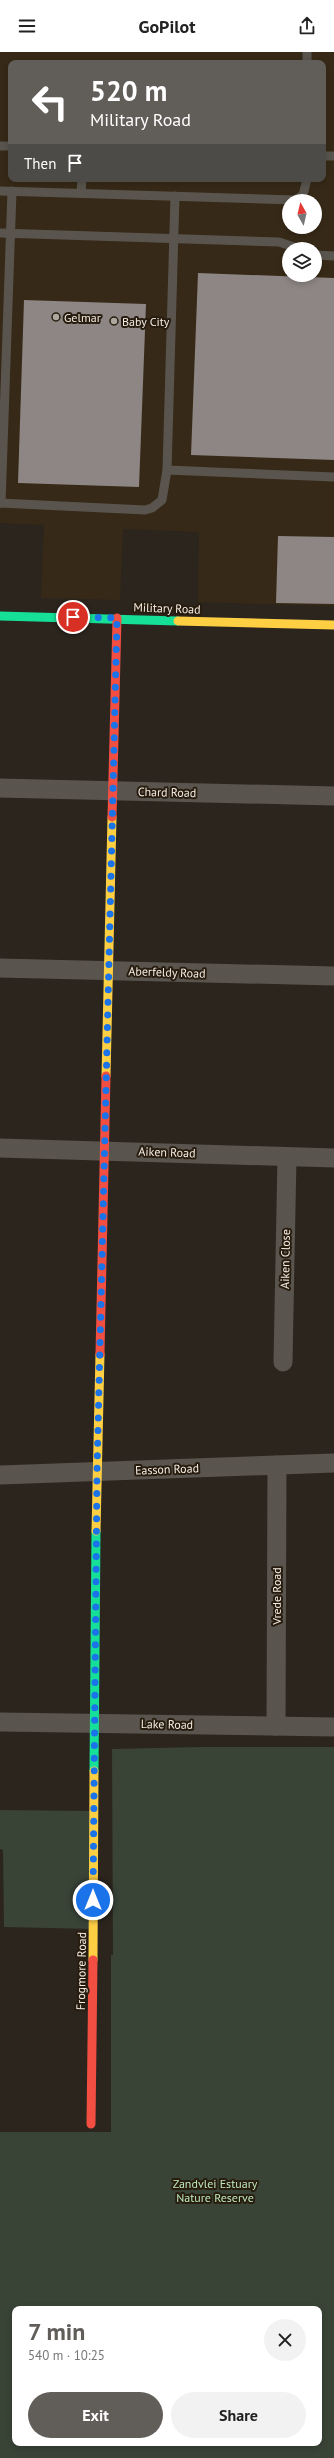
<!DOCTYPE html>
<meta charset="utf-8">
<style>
body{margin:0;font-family:"PT Sans",sans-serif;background:#f2f2f2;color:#222;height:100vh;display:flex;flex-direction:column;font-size:15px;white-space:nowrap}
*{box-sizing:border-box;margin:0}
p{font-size:13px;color:#767676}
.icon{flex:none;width:22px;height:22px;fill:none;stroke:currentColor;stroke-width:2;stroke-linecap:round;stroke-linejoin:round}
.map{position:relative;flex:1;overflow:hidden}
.drawer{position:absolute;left:12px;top:2254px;width:310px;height:140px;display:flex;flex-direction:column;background:#fff;border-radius:8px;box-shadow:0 2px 6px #0003}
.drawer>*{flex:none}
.top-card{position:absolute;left:8px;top:8px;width:318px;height:122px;border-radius:8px;box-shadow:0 2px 6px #0003;background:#615e5a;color:#fff;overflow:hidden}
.needle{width:26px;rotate:352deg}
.controls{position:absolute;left:282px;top:142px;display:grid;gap:8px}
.controls a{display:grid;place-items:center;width:40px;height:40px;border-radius:50%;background:#fff;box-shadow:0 2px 6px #0003;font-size:20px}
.pin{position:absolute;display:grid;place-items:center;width:34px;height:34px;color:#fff;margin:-17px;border:2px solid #fff;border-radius:50%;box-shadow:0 1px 4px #0007}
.me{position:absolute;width:44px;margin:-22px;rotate:0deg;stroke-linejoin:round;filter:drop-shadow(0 0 3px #0008)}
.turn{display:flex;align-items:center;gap:14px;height:84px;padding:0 16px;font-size:18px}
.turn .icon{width:52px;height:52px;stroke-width:2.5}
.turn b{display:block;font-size:28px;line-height:34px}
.then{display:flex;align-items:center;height:38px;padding:0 16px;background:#0003;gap:8px;font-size:15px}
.round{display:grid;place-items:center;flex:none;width:42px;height:42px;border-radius:21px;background:#f2f2f2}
.summary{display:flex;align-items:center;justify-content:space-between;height:68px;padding:0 16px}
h1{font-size:24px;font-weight:700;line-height:30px;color:#615e5a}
.button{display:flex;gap:8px;margin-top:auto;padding:8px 16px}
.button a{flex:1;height:46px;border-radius:24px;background:#615e5a;color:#fff;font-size:16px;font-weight:700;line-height:46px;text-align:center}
.button a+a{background:#f2f2f2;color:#222}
header{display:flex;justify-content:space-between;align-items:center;height:52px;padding:0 16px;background:#fff;font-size:18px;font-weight:700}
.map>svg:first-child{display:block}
.built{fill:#372917;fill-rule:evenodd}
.green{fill:#394336;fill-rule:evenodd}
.building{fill:#8d8684}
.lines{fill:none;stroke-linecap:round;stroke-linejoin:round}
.lane{stroke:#59554e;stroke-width:9}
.street{stroke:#59554e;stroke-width:19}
.fast{stroke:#16e098;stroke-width:9}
.slow{stroke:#ffcf43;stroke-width:9}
.jam{stroke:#f24e42;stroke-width:9}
.route{stroke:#1a73e8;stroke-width:7;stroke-dasharray:0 12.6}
.poi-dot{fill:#aea79f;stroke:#271c0e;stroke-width:1.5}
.labels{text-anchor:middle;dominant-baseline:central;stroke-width:4;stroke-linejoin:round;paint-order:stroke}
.poi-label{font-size:12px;fill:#f5ede4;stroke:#271c0e;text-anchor:start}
.street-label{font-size:12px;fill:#f5ede4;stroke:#271c0e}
.park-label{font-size:12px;fill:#bde8bc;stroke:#271c0e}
</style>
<header><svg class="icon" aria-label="menu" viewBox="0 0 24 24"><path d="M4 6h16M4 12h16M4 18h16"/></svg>GoPilot<svg class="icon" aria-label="share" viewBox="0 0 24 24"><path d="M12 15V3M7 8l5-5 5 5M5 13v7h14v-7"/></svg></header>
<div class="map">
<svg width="334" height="2406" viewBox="0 0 334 2406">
<rect width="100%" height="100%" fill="#2b251e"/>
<path class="built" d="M 0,0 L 334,0 L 334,554 L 198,550 L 199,480 L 123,477 L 120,548 L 41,546 L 44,473 L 0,471 ZM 11,11 L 323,11 L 323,127 L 11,127 ZM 289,149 L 315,149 L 315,175 L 289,175 ZM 289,197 L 315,197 L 315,223 L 289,223 Z"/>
<g class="green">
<path d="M 201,1695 L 334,1695 L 334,2406 L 0,2406 L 0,2080 L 111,2080 L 111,1903 L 113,1903 L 112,1697 ZM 15,2257 L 319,2257 L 319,2391 L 15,2391 Z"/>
<path d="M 0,1758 L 93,1759 L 93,1877 L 4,1875 L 3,1798 L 0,1797 Z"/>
</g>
<g class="building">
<path d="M 198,221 L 334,226 L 334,408 L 191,403 Z"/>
<path d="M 24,248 L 146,252 L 139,435 L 18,431 Z"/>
<path d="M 278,484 L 334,485 L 334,552 L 276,551 Z"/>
</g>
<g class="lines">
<g class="lane">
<path d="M 307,0 L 307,11"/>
<path d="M 0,94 L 11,94"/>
<path d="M 323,104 L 334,104"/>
<path d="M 0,139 L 295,148 L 303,143 L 307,127"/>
<path d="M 81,141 L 82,127"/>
<path d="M 0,181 L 279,190 L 300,197"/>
<path d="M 315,203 L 334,204"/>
<path d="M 167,418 L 334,425"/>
<path d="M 0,451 L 145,458 L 152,456 L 162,448 L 167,418 L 175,144"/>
<path d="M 1,451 L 12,139"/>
</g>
<g class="street">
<path d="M 0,736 L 334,744"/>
<path d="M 0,916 L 334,924"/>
<path d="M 0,1096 L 334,1106"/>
<path d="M 283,1310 L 287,1105"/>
<path d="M 0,1423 L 334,1411"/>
<path d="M 0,1670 L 334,1675"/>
<path d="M 276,1674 L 277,1413"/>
</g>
<g class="fast">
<path d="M 0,564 L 178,569"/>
<path d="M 94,1719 L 96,1479"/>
</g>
<g class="slow">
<path d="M 178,569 L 334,573"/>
<path d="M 106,1024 L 112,765"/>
<path d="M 96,1479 L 100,1302"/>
<path d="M 93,1908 L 94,1719"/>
</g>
<g class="jam">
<path d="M 112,765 L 117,566"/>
<path d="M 100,1302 L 106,1024"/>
<path d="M 91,2072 L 93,1908"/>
</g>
</g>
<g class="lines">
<path class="route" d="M 73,565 L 117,566 L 97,1420 L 93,1848"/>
</g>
<g class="poi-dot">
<circle cx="56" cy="265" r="4"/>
<circle cx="114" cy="269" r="4"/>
</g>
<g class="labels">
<g class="poi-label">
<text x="64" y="265">Gelmar</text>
<text x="122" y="269">Baby City</text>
</g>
<g class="street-label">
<text transform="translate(167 556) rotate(2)">Military Road</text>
<text transform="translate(167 740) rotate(1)">Chard Road</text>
<text transform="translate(167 920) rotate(2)">Aberfeldy Road</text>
<text transform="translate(167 1100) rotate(2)">Aiken Road</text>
<text transform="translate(285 1207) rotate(-89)">Aiken Close</text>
<text transform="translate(167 1417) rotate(-2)">Easson Road</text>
<text transform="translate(276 1544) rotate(-90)">Vrede Road</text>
<text transform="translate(167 1672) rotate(1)">Lake Road</text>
<text transform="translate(81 1919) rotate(-89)">Frogmore Road</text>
</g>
<g class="park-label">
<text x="215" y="2131">Zandvlei Estuary<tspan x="215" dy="14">Nature Reserve</tspan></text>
</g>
</g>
</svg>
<div class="controls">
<a><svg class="needle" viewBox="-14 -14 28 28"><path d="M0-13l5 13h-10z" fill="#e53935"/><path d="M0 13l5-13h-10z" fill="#767676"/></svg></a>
<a><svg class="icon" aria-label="layers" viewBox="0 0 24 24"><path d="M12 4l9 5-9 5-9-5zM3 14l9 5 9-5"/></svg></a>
</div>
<div class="pin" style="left:73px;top:565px;background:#d93025"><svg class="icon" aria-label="arrive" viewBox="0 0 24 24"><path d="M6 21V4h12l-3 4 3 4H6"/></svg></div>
<svg class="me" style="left:93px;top:1848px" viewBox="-20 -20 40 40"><circle r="17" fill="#1a73e8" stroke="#fff" stroke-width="3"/><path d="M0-11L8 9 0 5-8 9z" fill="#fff"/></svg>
<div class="top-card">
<div class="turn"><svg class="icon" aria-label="left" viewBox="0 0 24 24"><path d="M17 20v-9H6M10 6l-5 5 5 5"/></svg><div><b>520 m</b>Military Road</div></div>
<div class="then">Then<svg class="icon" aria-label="arrive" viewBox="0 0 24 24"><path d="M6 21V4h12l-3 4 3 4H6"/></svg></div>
</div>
<section class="drawer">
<div class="summary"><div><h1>7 min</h1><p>540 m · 10:25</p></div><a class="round"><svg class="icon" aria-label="close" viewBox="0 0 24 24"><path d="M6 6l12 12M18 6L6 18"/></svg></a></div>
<div class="button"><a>Exit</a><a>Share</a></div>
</section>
</div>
